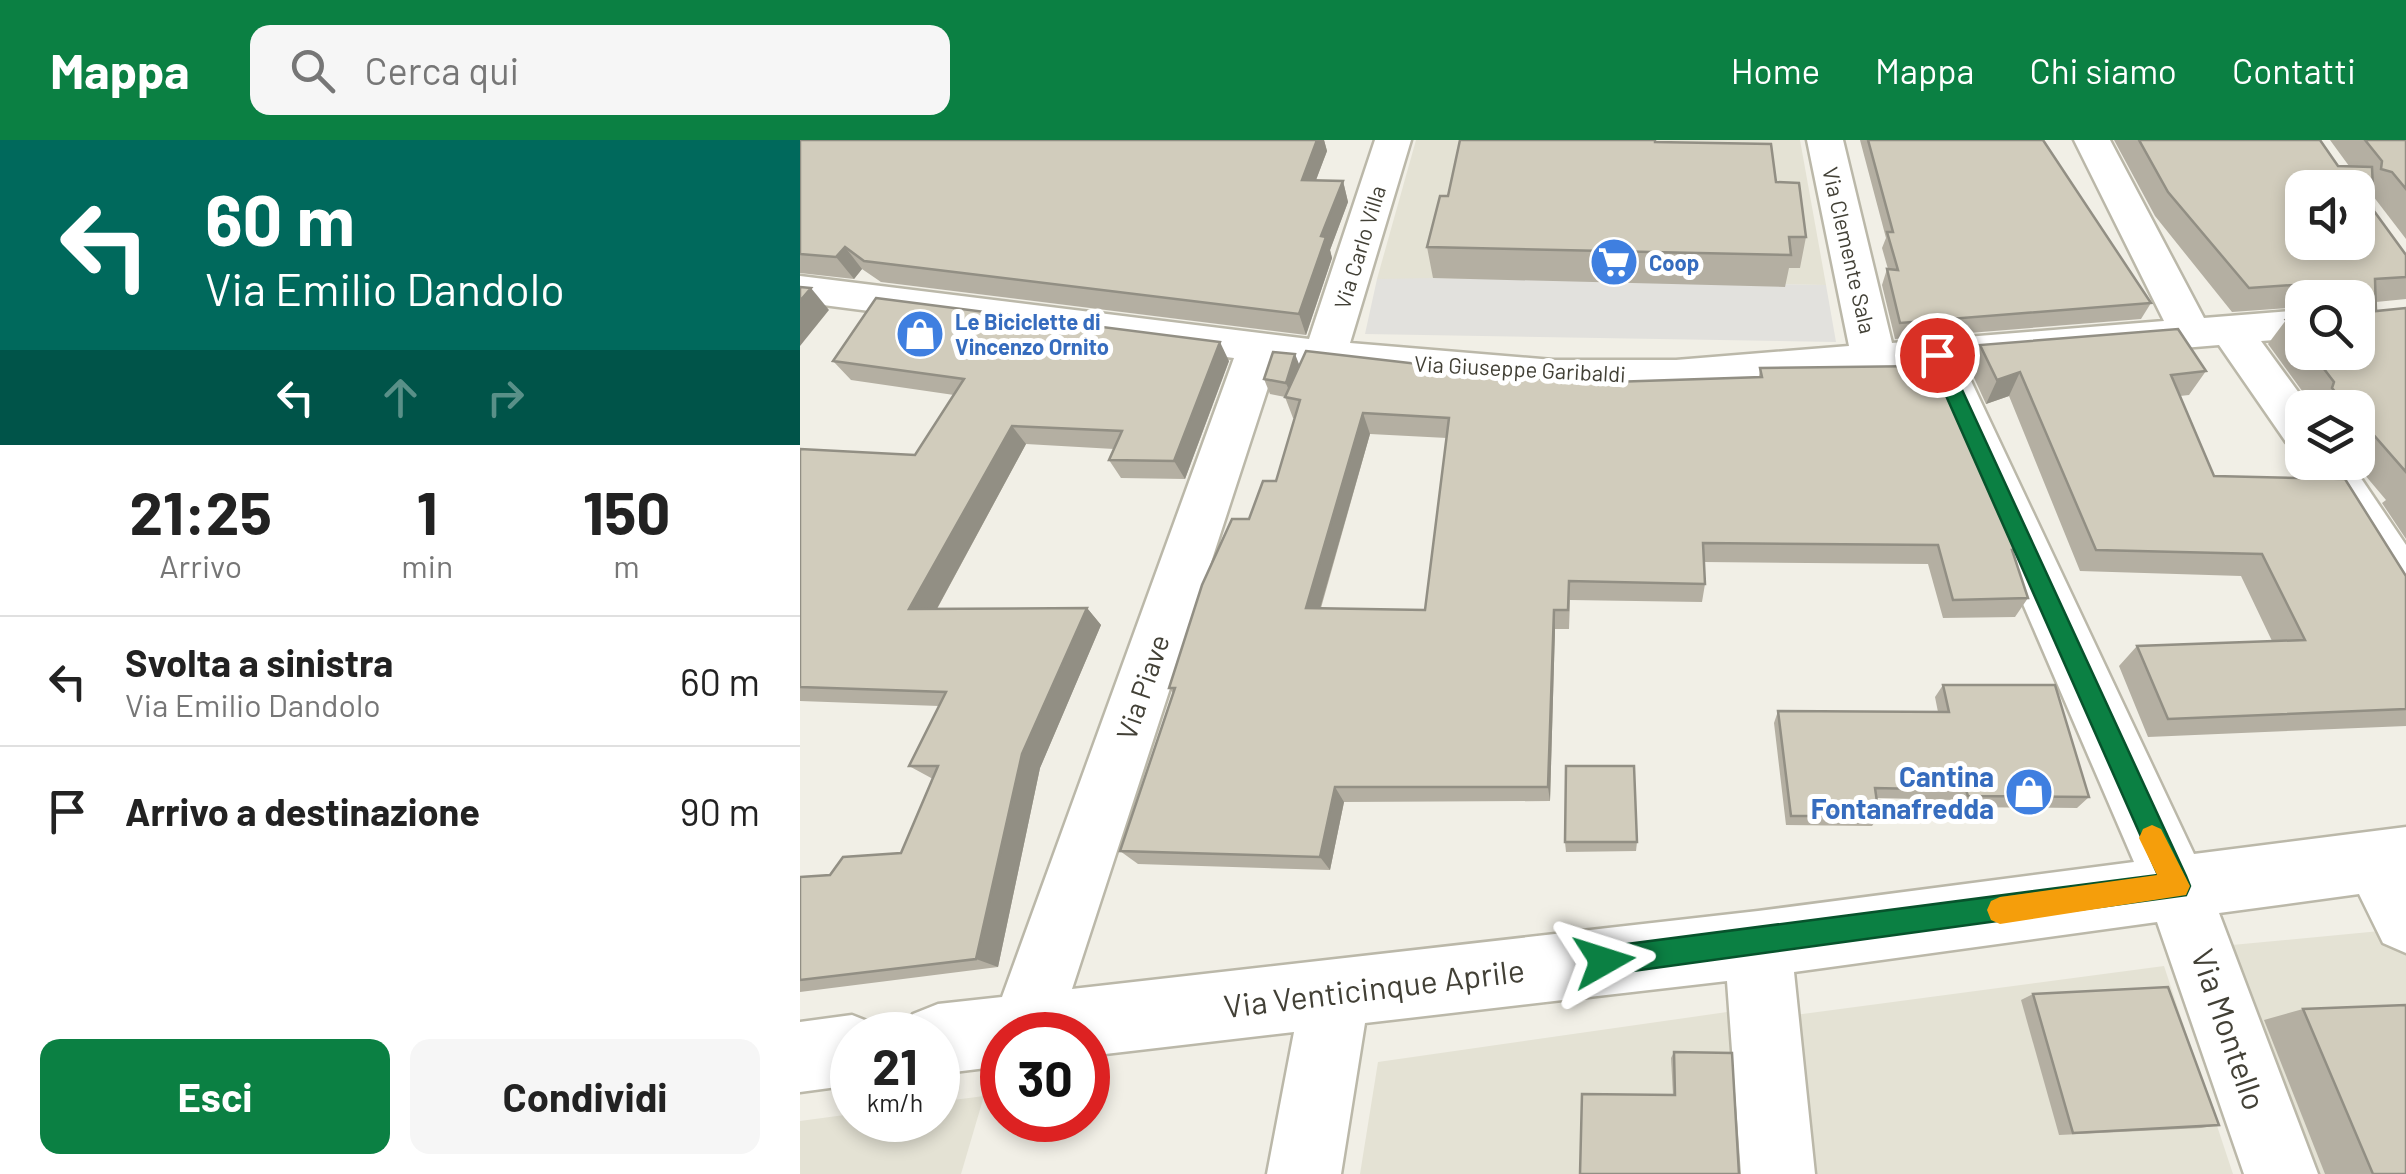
<!DOCTYPE html>
<html lang="it">
<style>
body{margin:0;font-family:Barlow,sans-serif;background:#f6f6f6;color:#222;height:100vh;display:flex;flex-direction:column;font-size:38px;white-space:nowrap}
*{box-sizing:border-box;margin:0}
p{font-size:32px;color:#767676}
.icon{flex:none;width:55px;height:55px;fill:none;stroke:currentColor;stroke-width:2;stroke-linecap:round;stroke-linejoin:round}
.map{position:relative;flex:1;overflow:hidden}
.sheet{display:flex;flex-direction:column;background:#fff;width:800px}
.sheet>*{flex:none}
.hud{background:#00695c;color:#fff;overflow:hidden}
.fabs{position:absolute;left:1485px;top:30px;display:grid;gap:20px}
.fabs a{display:grid;place-items:center;width:90px;height:90px;border-radius:20px;background:#fff;box-shadow:0 5px 15px #0003;font-size:50px}
.speed{position:absolute;left:30px;top:872px;display:flex;gap:20px;font-size:50px;font-weight:700;text-align:center}
.speed>*{display:grid;place-content:center;width:130px;height:130px;border-radius:50%;background:#fff;box-shadow:0 5px 15px #0003;line-height:1}
.speed small{font-size:25px;font-weight:400}
.speed .limit{border:15px solid #d22;background:#fff;color:#111}
.pin{position:absolute;display:grid;place-items:center;width:85px;height:85px;color:#fff;margin:-42px;border:5px solid #fff;border-radius:50%;box-shadow:0 2px 10px #0007}
.me{position:absolute;width:110px;margin:-55px;rotate:84deg;stroke-linejoin:round;filter:drop-shadow(0 0 8px #0008)}
.turn{display:flex;align-items:center;gap:35px;height:210px;padding:0 40px;font-size:45px}
.turn .icon{width:130px;height:130px;stroke-width:2.5}
.turn b{display:block;font-size:70px;line-height:85px}
.lanes{display:flex;align-items:center;height:95px;padding:0 40px;background:#0003;justify-content:center;gap:50px;direction:ltr}
.lanes .off{opacity:.35}
.eta{display:flex;justify-content:space-evenly;align-items:center;height:170px;text-align:center}
.eta b{font-size:60px;font-weight:700;line-height:70px}
.action{display:flex;gap:20px;margin-top:auto;padding:20px 40px}
.action a{flex:1;height:115px;border-radius:20px;background:#0b8043;color:#fff;font-size:40px;font-weight:700;line-height:115px;text-align:center}
.action a+a{background:#f6f6f6;color:#222}
ul{padding:0;list-style:none}
li{display:flex;align-items:center;gap:30px;height:130px;padding:0 40px;border-top:2px solid #e0e0e0}
li div{flex:1}
li b{display:block;font-size:38px}
li em{font-style:normal}
header{display:flex;align-items:center;gap:60px;box-sizing:border-box;height:140px;padding:0 50px;background:#0b8043;color:#fff}
header strong{font-size:48px}
nav{display:flex;gap:55px;margin-inline-start:auto;font-size:35px}
.search{width:700px;height:90px;background:#f6f6f6;display:flex;align-items:center;gap:25px;box-sizing:border-box;padding:0 35px;border-radius:20px;color:#767676;font-size:38px}
main{display:flex;flex:1;min-height:0}
.map>svg:first-child{display:block}
.residential{fill:#e4e2d4}
.parking{fill:#e2e1dd}
.lines{fill:none;stroke-linecap:round;stroke-linejoin:round}
.minor-casing{stroke:#bbb8a9;stroke-width:5}
.minor{fill:#fff;fill-rule:evenodd}
.wall{fill:#b4afa2;fill-rule:evenodd}
.shaded-wall{fill:#928f84}
.building{fill:#d1ccbc;stroke:#928f84;stroke-width:2.5;fill-rule:evenodd}
.route{fill:#0b8043;stroke:#07532c;stroke-width:2.5}
.slow{fill:#f59e0b}
.labels{text-anchor:middle;dominant-baseline:central;stroke-width:10;stroke-linejoin:round;paint-order:stroke}
.far-street-label{font-size:22px;fill:#424036;stroke:#fff}
.far-shop-label{font-size:22px;font-weight:bold;fill:#366cbe;stroke:#fff;text-anchor:start}
.street-label{font-size:28px;fill:#424036;stroke:#fff}
.shop-label{font-size:28px;font-weight:bold;fill:#366cbe;stroke:#fff;text-anchor:end}
.near-street-label{font-size:32px;fill:#424036;stroke:#fff}
</style>
<header>
<strong>Mappa</strong>
<div class="search"><svg class="icon" aria-label="search" viewBox="0 0 24 24"><circle cx="10" cy="10" r="6"/><path d="M15 15l6 6"/></svg>Cerca qui</div>
<nav><a>Home</a><a>Mappa</a><a>Chi siamo</a><a>Contatti</a></nav>
</header>
<main>
<section class="sheet">
<div class="hud">
<div class="turn"><svg class="icon" aria-label="left" viewBox="0 0 24 24"><path d="M17 20v-9H6M10 6l-5 5 5 5"/></svg><div><b>60 m</b>Via Emilio Dandolo</div></div>
<div class="lanes"><svg class="icon" aria-label="left" viewBox="0 0 24 24"><path d="M17 20v-9H6M10 6l-5 5 5 5"/></svg><svg class="icon off" aria-label="ahead" viewBox="0 0 24 24"><path d="M12 20V5M6 11l6-6 6 6"/></svg><svg class="icon off" aria-label="right" viewBox="0 0 24 24"><path d="M7 20v-9h11M14 6l5 5-5 5"/></svg></div>
</div>
<div class="eta">
<div><b>21:25</b><p>Arrivo</p></div>
<div><b>1</b><p>min</p></div>
<div><b>150</b><p>m</p></div>
</div>
<ul>
<li><svg class="icon" aria-label="left" viewBox="0 0 24 24"><path d="M17 20v-9H6M10 6l-5 5 5 5"/></svg><div><b>Svolta a sinistra</b><p>Via Emilio Dandolo</p></div><em>60 m</em></li>
<li><svg class="icon" aria-label="arrive" viewBox="0 0 24 24"><path d="M6 21V4h12l-3 4 3 4H6"/></svg><div><b>Arrivo a destinazione</b></div><em>90 m</em></li>
</ul>
<div class="action"><a>Esci</a><a>Condividi</a></div>
</section>
<div class="map">
<svg width="1606" height="1034" viewBox="0 0 1606 1034">
<rect width="100%" height="100%" fill="#f1efe6"/>
<g class="residential">
<path d="M 616,0 L 1000,0 L 1026,145 L 577,139 Z"/>
<path d="M 1601,789 L 1606,799 L 1606,1034 L 1520,1034 L 1432,805 Z"/>
<path d="M 1364,826 L 1433,1034 L 1014,1034 L 995,875 Z"/>
<path d="M 941,870 L 954,1034 L 560,1034 L 578,922 Z"/>
<path d="M 184,956 L 161,1034 L 0,1034 L 0,981 L 52,974 L 52,980 L 138,980 L 138,962 Z"/>
</g>
<path class="parking" d="M 633,138 L 1026,145 L 1036,202 L 565,194 L 577,139 Z"/>
<g class="lines">
<g class="minor-casing">
<g id="minor">
<path d="M 575,0 L 611,0 L 550,203 L 753,220 L 876,220 L 1049,206 L 1007,0 L 1043,0 L 1092,203 L 1364,181 L 1274,0 L 1310,0 L 1404,178 L 1502,170 L 1502,198 L 1461,201 L 1510,268 L 1502,268 L 1502,306 L 1486,302 L 1419,205 L 1164,226 L 1394,714 L 1606,687 L 1606,813 L 1583,803 L 1559,754 L 1419,773 L 1518,1034 L 1444,1034 L 1357,782 L 994,832 L 1015,1034 L 941,1034 L 927,841 L 565,883 L 541,1034 L 467,1034 L 494,892 L 288,916 L 288,895 L 202,895 L 202,926 L 138,934 L 138,895 L 105,895 L 113,874 L 138,864 L 202,857 L 434,218 L 0,162 L 0,136 L 509,199 ZM 476,223 L 753,250 L 876,250 L 1122,229 L 1334,722 L 958,771 L 272,849 Z"/>
<path d="M 1502,320 L 1550,322 L 1606,405 L 1606,469 L 1587,463 Z"/>
<path d="M 52,875 L 77,885 L 81,895 L 52,895 L 52,945 L 0,952 L 0,882 Z"/>
</g>
</g>
<use href="#minor" class="minor"/>
</g>
<g class="wall">
<path d="M 0,0 L 524,0 L 527,11 L 516,40 L 543,41 L 548,62 L 530,110 L 532,118 L 506,195 L 81,142 L 62,129 L 54,139 L 0,133 Z"/>
<path d="M 1060,0 L 1243,0 L 1351,163 L 1341,179 L 1095,199 L 1082,145 L 1087,129 L 1088,129 L 1082,108 L 1086,98 Z"/>
<path d="M 1314,0 L 1520,0 L 1538,26 L 1549,26 L 1530,0 L 1606,0 L 1606,99 L 1573,56 L 1574,71 L 1606,115 L 1606,159 L 1576,162 L 1576,171 L 1606,168 L 1606,399 L 1582,363 L 1586,360 L 1554,322 L 1558,322 L 1558,268 L 1512,268 L 1513,266 L 1468,204 L 1486,180 L 1502,179 L 1502,212 L 1558,212 L 1558,158 L 1502,158 L 1502,167 L 1432,172 L 1355,76 Z"/>
<path d="M 855,2 L 976,42 L 1006,97 L 1000,128 L 989,128 L 985,147 L 633,138 L 627,107 L 648,56 Z"/>
<path d="M 1180,205 L 1406,231 L 1389,255 L 1380,256 L 1414,336 L 1606,436 L 1606,586 L 1348,597 L 1319,526 L 1337,506 L 1472,501 L 1441,436 L 1280,431 L 1209,256 L 1186,264 L 1170,229 Z"/>
<path d="M 1128,212 L 1216,410 L 1213,414 L 1228,458 L 1215,477 L 1143,478 L 1128,424 L 904,422 L 905,444 L 902,462 L 770,460 L 769,489 L 755,489 L 750,661 L 544,662 L 530,730 L 338,724 L 320,711 L 373,553 L 369,548 L 449,379 L 476,341 L 495,278 L 493,278 L 485,257 L 470,254 L 464,239 L 499,225 L 781,243 L 959,237 L 960,228 L 1110,226 L 1115,213 ZM 570,294 L 647,298 L 625,470 L 521,468 Z"/>
<path d="M 33,221 L 429,221 L 385,339 L 321,338 L 309,320 L 314,309 L 226,304 L 137,469 L 287,468 L 301,485 L 240,628 L 198,827 L 0,852 L 0,737 L 30,735 L 101,713 L 133,639 L 109,626 L 139,566 L 0,561 L 0,309 L 115,315 L 154,255 L 51,240 Z"/>
<path d="M 1143,545 L 1289,657 L 1277,668 L 1159,667 L 1157,660 L 1076,658 L 1079,676 L 1072,686 L 986,685 L 974,583 L 978,571 L 1138,572 L 1135,557 Z"/>
<path d="M 765,702 L 837,702 L 836,711 L 766,712 Z"/>
<path d="M 1233,854 L 1419,985 L 1401,988 L 1259,995 L 1221,860 Z"/>
<path d="M 1503,869 L 1606,1034 L 1525,1034 L 1464,880 Z"/>
<path d="M 874,912 L 939,1034 L 873,955 L 871,918 Z"/>
</g>
<g class="shaded-wall">
<path d="M 517,0 L 524,0 L 527,11 L 508,61 L 502,40 Z"/>
<path d="M 543,41 L 548,62 L 530,110 L 532,118 L 506,195 L 499,174 L 521,96 Z"/>
<path d="M 45,107 L 62,129 L 54,139 L 36,117 Z"/>
<path d="M 11,148 L 29,170 L 0,206 L 0,161 Z"/>
<path d="M 420,202 L 429,221 L 385,339 L 374,321 Z"/>
<path d="M 495,214 L 501,229 L 492,258 L 486,243 Z"/>
<path d="M 1220,232 L 1209,256 L 1186,264 L 1197,240 Z"/>
<path d="M 563,273 L 570,294 L 515,486 L 506,468 Z"/>
<path d="M 212,286 L 226,304 L 128,485 L 109,469 Z"/>
<path d="M 287,468 L 301,485 L 240,628 L 198,827 L 176,819 L 222,614 Z"/>
<path d="M 754,470 L 755,489 L 750,661 L 748,647 Z"/>
<path d="M 535,647 L 544,662 L 530,730 L 520,717 Z"/>
</g>
<g class="building">
<path d="M 0,0 L 517,0 L 502,40 L 543,41 L 521,96 L 526,97 L 499,174 L 64,121 L 45,107 L 36,117 L 0,114 Z"/>
<path d="M 660,0 L 855,0 L 855,2 L 971,4 L 976,42 L 999,43 L 1006,97 L 989,97 L 991,115 L 627,107 L 640,56 L 648,56 Z"/>
<path d="M 1068,0 L 1243,0 L 1351,163 L 1100,183 L 1087,129 L 1098,130 L 1087,92 L 1093,92 Z"/>
<path d="M 1339,0 L 1520,0 L 1538,26 L 1572,27 L 1574,71 L 1606,115 L 1606,137 L 1575,139 L 1576,171 L 1606,168 L 1606,332 L 1558,277 L 1558,268 L 1549,268 L 1532,248 L 1534,242 L 1511,212 L 1558,212 L 1558,158 L 1524,158 L 1523,143 L 1449,148 L 1368,52 ZM 1502,48 L 1558,48 L 1558,102 L 1502,102 Z"/>
<path d="M 1565,0 L 1606,0 L 1606,49 L 1592,32 L 1581,29 L 1582,21 Z"/>
<path d="M 0,147 L 11,148 L 0,161 Z"/>
<path d="M 76,158 L 420,202 L 374,321 L 309,320 L 322,291 L 212,286 L 109,469 L 287,468 L 222,614 L 176,819 L 0,840 L 0,737 L 30,735 L 43,717 L 101,713 L 138,626 L 109,626 L 146,552 L 0,547 L 0,309 L 115,315 L 164,239 L 33,221 Z"/>
<path d="M 1502,179 L 1502,201 L 1486,180 Z"/>
<path d="M 1378,189 L 1406,231 L 1371,235 L 1414,336 L 1545,339 L 1606,436 L 1606,569 L 1368,579 L 1337,506 L 1505,500 L 1462,414 L 1296,410 L 1220,232 L 1197,240 L 1180,205 Z"/>
<path d="M 506,211 L 781,243 L 962,237 L 960,228 L 1123,226 L 1115,213 L 1128,212 L 1216,410 L 1212,410 L 1228,458 L 1153,460 L 1138,405 L 903,403 L 905,444 L 769,441 L 768,470 L 754,470 L 748,647 L 535,647 L 520,717 L 320,711 L 375,548 L 369,548 L 402,445 L 432,379 L 449,379 L 463,341 L 476,341 L 500,260 L 485,257 ZM 563,273 L 649,278 L 625,470 L 506,468 Z"/>
<path d="M 473,212 L 495,214 L 486,243 L 464,239 Z"/>
<path d="M 1143,545 L 1255,545 L 1289,657 L 1168,656 L 1166,650 L 1075,648 L 1079,676 L 991,676 L 978,571 L 1149,572 Z"/>
<path d="M 766,626 L 834,626 L 837,702 L 765,702 Z"/>
<path d="M 1368,847 L 1419,985 L 1273,993 L 1233,854 Z"/>
<path d="M 1606,865 L 1606,1034 L 1573,1034 L 1503,869 Z"/>
<path d="M 874,912 L 932,913 L 939,1034 L 780,1034 L 782,954 L 875,955 Z"/>
</g>
<path class="route" d="M 1137,209 L 1146,215 L 1386,736 L 1390,746 L 1386,755 L 804,835 L 794,831 L 790,821 L 794,811 L 804,807 L 1358,735 L 1128,215 Z"/>
<path class="slow" d="M 1352,685 L 1361,689 L 1390,746 L 1386,755 L 1200,784 L 1191,780 L 1187,770 L 1191,761 L 1200,757 L 1357,735 L 1339,698 L 1343,689 Z"/>
<defs>
<g id="supermarket-disc" transform="scale(2.5)"><circle r="9.5" fill="#3f7fe0" stroke="#fff"/><path d="M-6-5.5h2.5l.6 2H6L4.5 2H-2.5L-4.4-4H-6ZM-1.5 3.2a1.3 1.3 0 1 0 .1 0ZM3 3.2a1.3 1.3 0 1 0 .1 0Z" fill="#fff"/></g>
<g id="shop-disc" transform="scale(2.5)"><circle r="9.5" fill="#3f7fe0" stroke="#fff"/><path d="M-5-2.5h2.3a2.7 3.5 0 0 1 5.4 0H5L5.5 6h-11ZM-1.5-2.5h3a1.5 2.3 0 0 0-3 0Z" fill="#fff"/></g>
</defs>
<g fill-rule="evenodd">
<use href="#supermarket-disc" x="814" y="122"/>
<use href="#shop-disc" x="120" y="194"/>
<use href="#shop-disc" x="1229" y="652"/>
</g>
<g class="labels">
<g class="far-street-label">
<text transform="translate(559 107) rotate(-73)">Via Carlo Villa</text>
<text transform="translate(1050 110) rotate(77)">Via Clemente Sala</text>
<text transform="translate(720 228) rotate(3)">Via Giuseppe Garibaldi</text>
</g>
<g class="far-shop-label">
<text x="849" y="122">Coop</text>
<text x="155" y="181">Le Biciclette di<tspan x="155" dy="25">Vincenzo Ornito</tspan></text>
</g>
<g class="street-label">
<text transform="translate(342 547) rotate(-71)">Via Piave</text>
</g>
<g class="shop-label">
<text x="1194" y="636">Cantina<tspan x="1194" dy="32">Fontanafredda</tspan></text>
</g>
<g class="near-street-label">
<text transform="translate(574 847) rotate(-7)">Via Venticinque Aprile</text>
<text transform="translate(1430 889) rotate(71)">Via Montello</text>
</g>
</g>
</svg>
<div class="fabs">
<a><svg class="icon" aria-label="sound" viewBox="0 0 24 24"><path d="M4 9h4l5-4v14l-5-4H4zM17 9q2 3 0 6"/></svg></a>
<a><svg class="icon" aria-label="search" viewBox="0 0 24 24"><circle cx="10" cy="10" r="6"/><path d="M15 15l6 6"/></svg></a>
<a><svg class="icon" aria-label="layers" viewBox="0 0 24 24"><path d="M12 4l9 5-9 5-9-5zM3 14l9 5 9-5"/></svg></a>
</div>
<div class="speed"><div>21<small>km/h</small></div><div class="limit">30</div></div>
<div class="pin" style="left:1137px;top:215px;background:#d93025"><svg class="icon" aria-label="arrive" viewBox="0 0 24 24"><path d="M6 21V4h12l-3 4 3 4H6"/></svg></div>
<svg class="me" style="left:804px;top:821px" viewBox="-20 -20 40 40"><path d="M0-17L14 15 0 8-14 15z" fill="#0b8043" stroke="#fff" stroke-width="4"/></svg>
</div>
</main>
